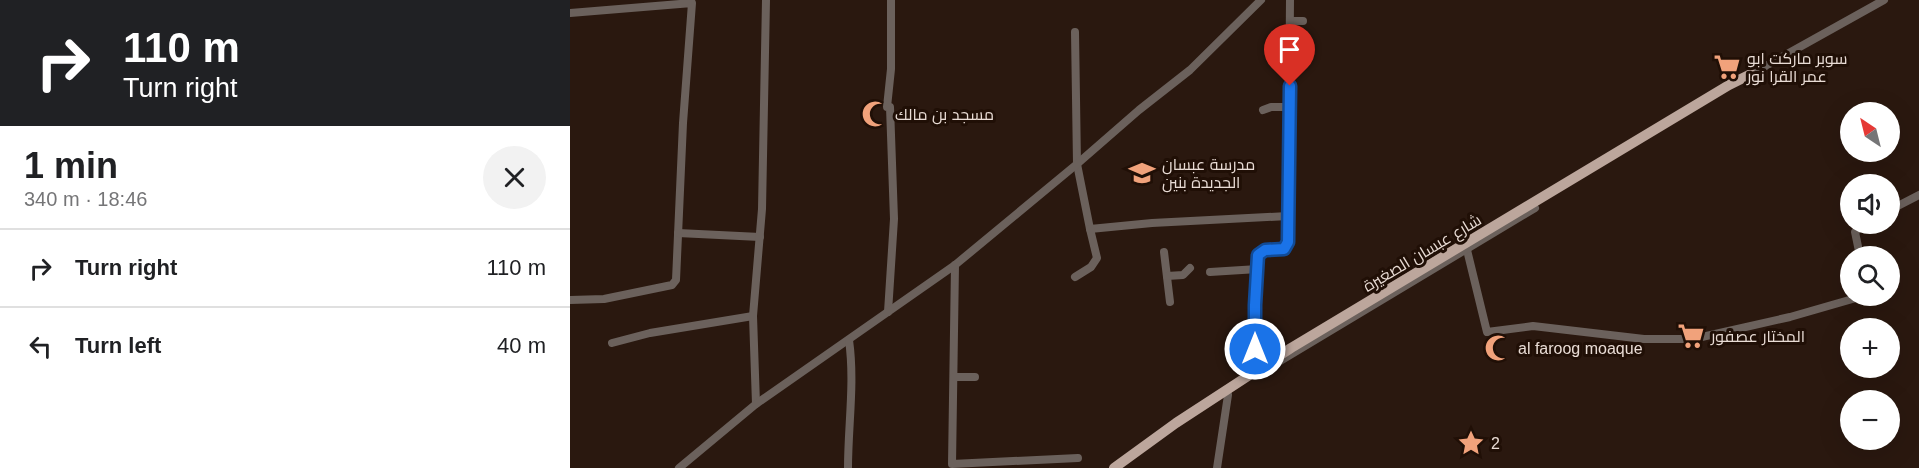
<!DOCTYPE html>
<meta charset="utf-8">
<style>
body{margin:0;font-family:Arial,Cairo,sans-serif;background:#f2f2f2;color:#202124;height:100vh;display:flex;flex-direction:column;font-size:22px;white-space:nowrap}
*{box-sizing:border-box;margin:0}
p{font-size:20px;color:#757577}
.icon{flex:none;width:33px;height:33px;fill:none;stroke:currentColor;stroke-width:2;stroke-linecap:round;stroke-linejoin:round}
.map{position:relative;flex:1;overflow:hidden}
.sheet{display:flex;flex-direction:column;background:#fff;width:570px}
.sheet>*{flex:none}
.hud{background:#202124;color:#fff;overflow:hidden}
.needle{width:39px;rotate:325deg}
.tools{position:absolute;left:1270px;top:102px;display:grid;gap:12px}
.tools a{display:grid;place-items:center;width:60px;height:60px;border-radius:50%;background:#fff;box-shadow:0 6px 24px #0002;font-size:30px}
.pin{position:absolute;display:grid;place-items:center;width:51px;height:51px;color:#fff;margin:-62px -26px;border-radius:50% 50% 50% 0;rotate:-45deg;box-shadow:0 0 6px #0007}
.pin .icon{rotate:45deg}
.me{position:absolute;width:66px;margin:-33px;rotate:0deg;stroke-linejoin:round;filter:drop-shadow(0 0 4px #0008)}
.turn{display:flex;align-items:center;gap:21px;height:126px;padding:0 24px;font-size:27px}
.turn .icon{width:78px;height:78px;stroke-width:2.5}
.turn b{display:block;font-size:42px;line-height:51px}
.round{display:grid;place-items:center;flex:none;width:63px;height:63px;border-radius:32px;background:#f2f2f2}
.headline{display:flex;align-items:center;justify-content:space-between;height:102px;padding:0 24px}
h1{font-size:36px;font-weight:700;line-height:45px}
ul{padding:0;list-style:none}
li{display:flex;align-items:center;gap:18px;height:78px;padding:0 24px;border-top:2px solid #e0e0e0}
li div{flex:1}
li b{display:block;font-size:22px}
li em{font-style:normal}
main{display:flex;flex:1;min-height:0}
.map>svg:first-child{display:block}
.lines{fill:none;stroke-linecap:round;stroke-linejoin:round}
.minor{stroke:#6b615c;stroke-width:8}
.major{stroke:#bca69c;stroke-width:10}
.route-casing{stroke:#114b97;stroke-width:15}
.route{stroke:#1a73e8;stroke-width:10}
.labels{text-anchor:middle;dominant-baseline:central;stroke-width:6;stroke-linejoin:round;paint-order:stroke}
.poi-label{font-size:16px;fill:#e9dcd5;stroke:#200f06;text-anchor:start}
.street-label{font-size:16px;fill:#e9dcd5;stroke:#200f06}
</style>
<main>
<section class="sheet">
<div class="hud">
<div class="turn"><svg class="icon" aria-label="right" viewBox="0 0 24 24"><path d="M7 20v-9h11M14 6l5 5-5 5"/></svg><div><b>110 m</b>Turn right</div></div>
</div>
<div class="headline"><div><h1>1 min</h1><p>340 m · 18:46</p></div><a class="round"><svg class="icon" aria-label="close" viewBox="0 0 24 24"><path d="M6 6l12 12M18 6L6 18"/></svg></a></div>
<ul>
<li><svg class="icon" aria-label="right" viewBox="0 0 24 24"><path d="M7 20v-9h11M14 6l5 5-5 5"/></svg><div><b>Turn right</b></div><em>110 m</em></li>
<li><svg class="icon" aria-label="left" viewBox="0 0 24 24"><path d="M17 20v-9H6M10 6l-5 5 5 5"/></svg><div><b>Turn left</b></div><em>40 m</em></li>
</ul>
</section>
<div class="map">
<svg width="1349" height="468" viewBox="0 0 1349 468">
<rect width="100%" height="100%" fill="#2a180f"/>
<g class="lines">
<g class="minor">
<path d="M 0,13 L 122,3 L 113,123 L 106,280 L 102,285 L 34,299 L 0,300"/>
<path d="M 720,21 L 733,21"/>
<path d="M 505,32 L 507,164 L 520,229 L 582,223 L 718,216"/>
<path d="M 701,40 L 720,41"/>
<path d="M 1176,77 L 1314,0"/>
<path d="M 693,110 L 701,107 L 720,107"/>
<path d="M 1320,210 L 1349,195"/>
<path d="M 108,233 L 190,237"/>
<path d="M 897,250 L 917,332 L 963,326 L 1074,339 L 1123,339 L 1220,317 L 1286,298 L 1297,297 L 1297,296"/>
<path d="M 594,252 L 600,302"/>
<path d="M 1290,256 L 1285,232 L 1294,224"/>
<path d="M 385,265 L 382,464 L 508,458"/>
<path d="M 640,272 L 688,269"/>
<path d="M 597,276 L 613,275 L 620,268"/>
<path d="M 505,277 L 521,267 L 527,258 L 520,229"/>
<path d="M 318,312 L 324,219 L 320,107 L 317,107 L 321,69 L 321,0"/>
<path d="M 42,343 L 80,333 L 183,316"/>
<path d="M 710,361 L 965,208"/>
<path d="M 685,376 L 685,305 L 688,255 C 697,246 712,255 718,242 L 720,0"/>
<path d="M 384,377 L 405,377"/>
<path d="M 186,404 L 183,316 L 192,209 L 196,0"/>
<path d="M 109,468 L 186,404 L 385,265 L 507,164 L 569,110 L 620,70 L 691,0"/>
<path d="M 278,468 C 278,425 285,383 279,340"/>
<path d="M 647,468 L 658,395"/>
</g>
<path class="major" d="M 544,468 L 606,423 L 721,348 L 1159,85 L 1181,74"/>
</g>
<g class="lines">
<g class="route-casing">
<path id="route" d="M 685,349 L 685,305 L 688,255 L 695,250 L 714,249 L 718,242 L 720,86"/>
</g>
<use href="#route" class="route"/>
</g>
<defs>
<g id="supermarket-bare" transform="scale(2.07)"><path d="M-6-5.5h2.5l.6 2H6L4.5 2H-2.5L-4.4-4H-6ZM-1.5 3.2a1.3 1.3 0 1 0 .1 0ZM3 3.2a1.3 1.3 0 1 0 .1 0Z" fill="#f1a27b" stroke="#200f06" stroke-width="2.5" paint-order="stroke"/></g>
<g id="mosque-bare" transform="scale(2.07)"><path d="M3.5-4.9A6 6 0 1 0 3.5 4.9A5 5 0 1 1 3.5-4.9Z" fill="#f1a27b" stroke="#200f06" stroke-width="2.5" paint-order="stroke"/></g>
<g id="school-bare" transform="scale(2.07)"><path d="M0-5L7-2L0 1L-7-2ZM-4 1L0 2.5L4 1V4Q0 6-4 4Z" fill="#f1a27b" stroke="#200f06" stroke-width="2.5" paint-order="stroke"/></g>
<g id="sight-bare" transform="scale(2.07)"><path d="M0-6L1.8-2.2L6-1.7L2.9 1.2L3.7 5.4L0 3.3L-3.7 5.4L-2.9 1.2L-6-1.7L-1.8-2.2Z" fill="#f1a27b" stroke="#200f06" stroke-width="2.5" paint-order="stroke"/></g>
</defs>
<g fill-rule="evenodd">
<use href="#supermarket-bare" x="1157" y="67"/>
<use href="#mosque-bare" x="305" y="114"/>
<use href="#school-bare" x="572" y="173"/>
<use href="#supermarket-bare" x="1121" y="336"/>
<use href="#mosque-bare" x="928" y="348"/>
<use href="#sight-bare" x="901" y="443"/>
</g>
<g class="labels">
<g class="poi-label">
<text x="1177" y="58">سوبر ماركت ابو<tspan x="1177" dy="18">عمر القرا نور</tspan></text>
<text x="325" y="114">مسجد بن مالك</text>
<text x="592" y="164">مدرسة عبسان<tspan x="592" dy="18">الجديدة بنين</tspan></text>
<text x="1141" y="336">المختار عصفور</text>
<text x="948" y="348">al faroog moaque</text>
<text x="921" y="443">2</text>
</g>
<g class="street-label">
<text transform="translate(852 253) rotate(-31)">شارع عبسان الصغيرة</text>
</g>
</g>
</svg>
<div class="tools">
<a><svg class="needle" viewBox="-14 -14 28 28"><path d="M0-13l5 13h-10z" fill="#e53935"/><path d="M0 13l5-13h-10z" fill="#757577"/></svg></a>
<a><svg class="icon" aria-label="sound" viewBox="0 0 24 24"><path d="M4 9h4l5-4v14l-5-4H4zM17 9q2 3 0 6"/></svg></a>
<a><svg class="icon" aria-label="search" viewBox="0 0 24 24"><circle cx="10" cy="10" r="6"/><path d="M15 15l6 6"/></svg></a>
<a>+</a>
<a>−</a>
</div>
<div class="pin" style="left:720px;top:86px;background:#d93025"><svg class="icon" aria-label="arrive" viewBox="0 0 24 24"><path d="M6 21V4h12l-3 4 3 4H6"/></svg></div>
<svg class="me" style="left:685px;top:349px" viewBox="-20 -20 40 40"><circle r="17" fill="#1a73e8" stroke="#fff" stroke-width="3"/><path d="M0-11L8 9 0 5-8 9z" fill="#fff"/></svg>
</div>
</main>
